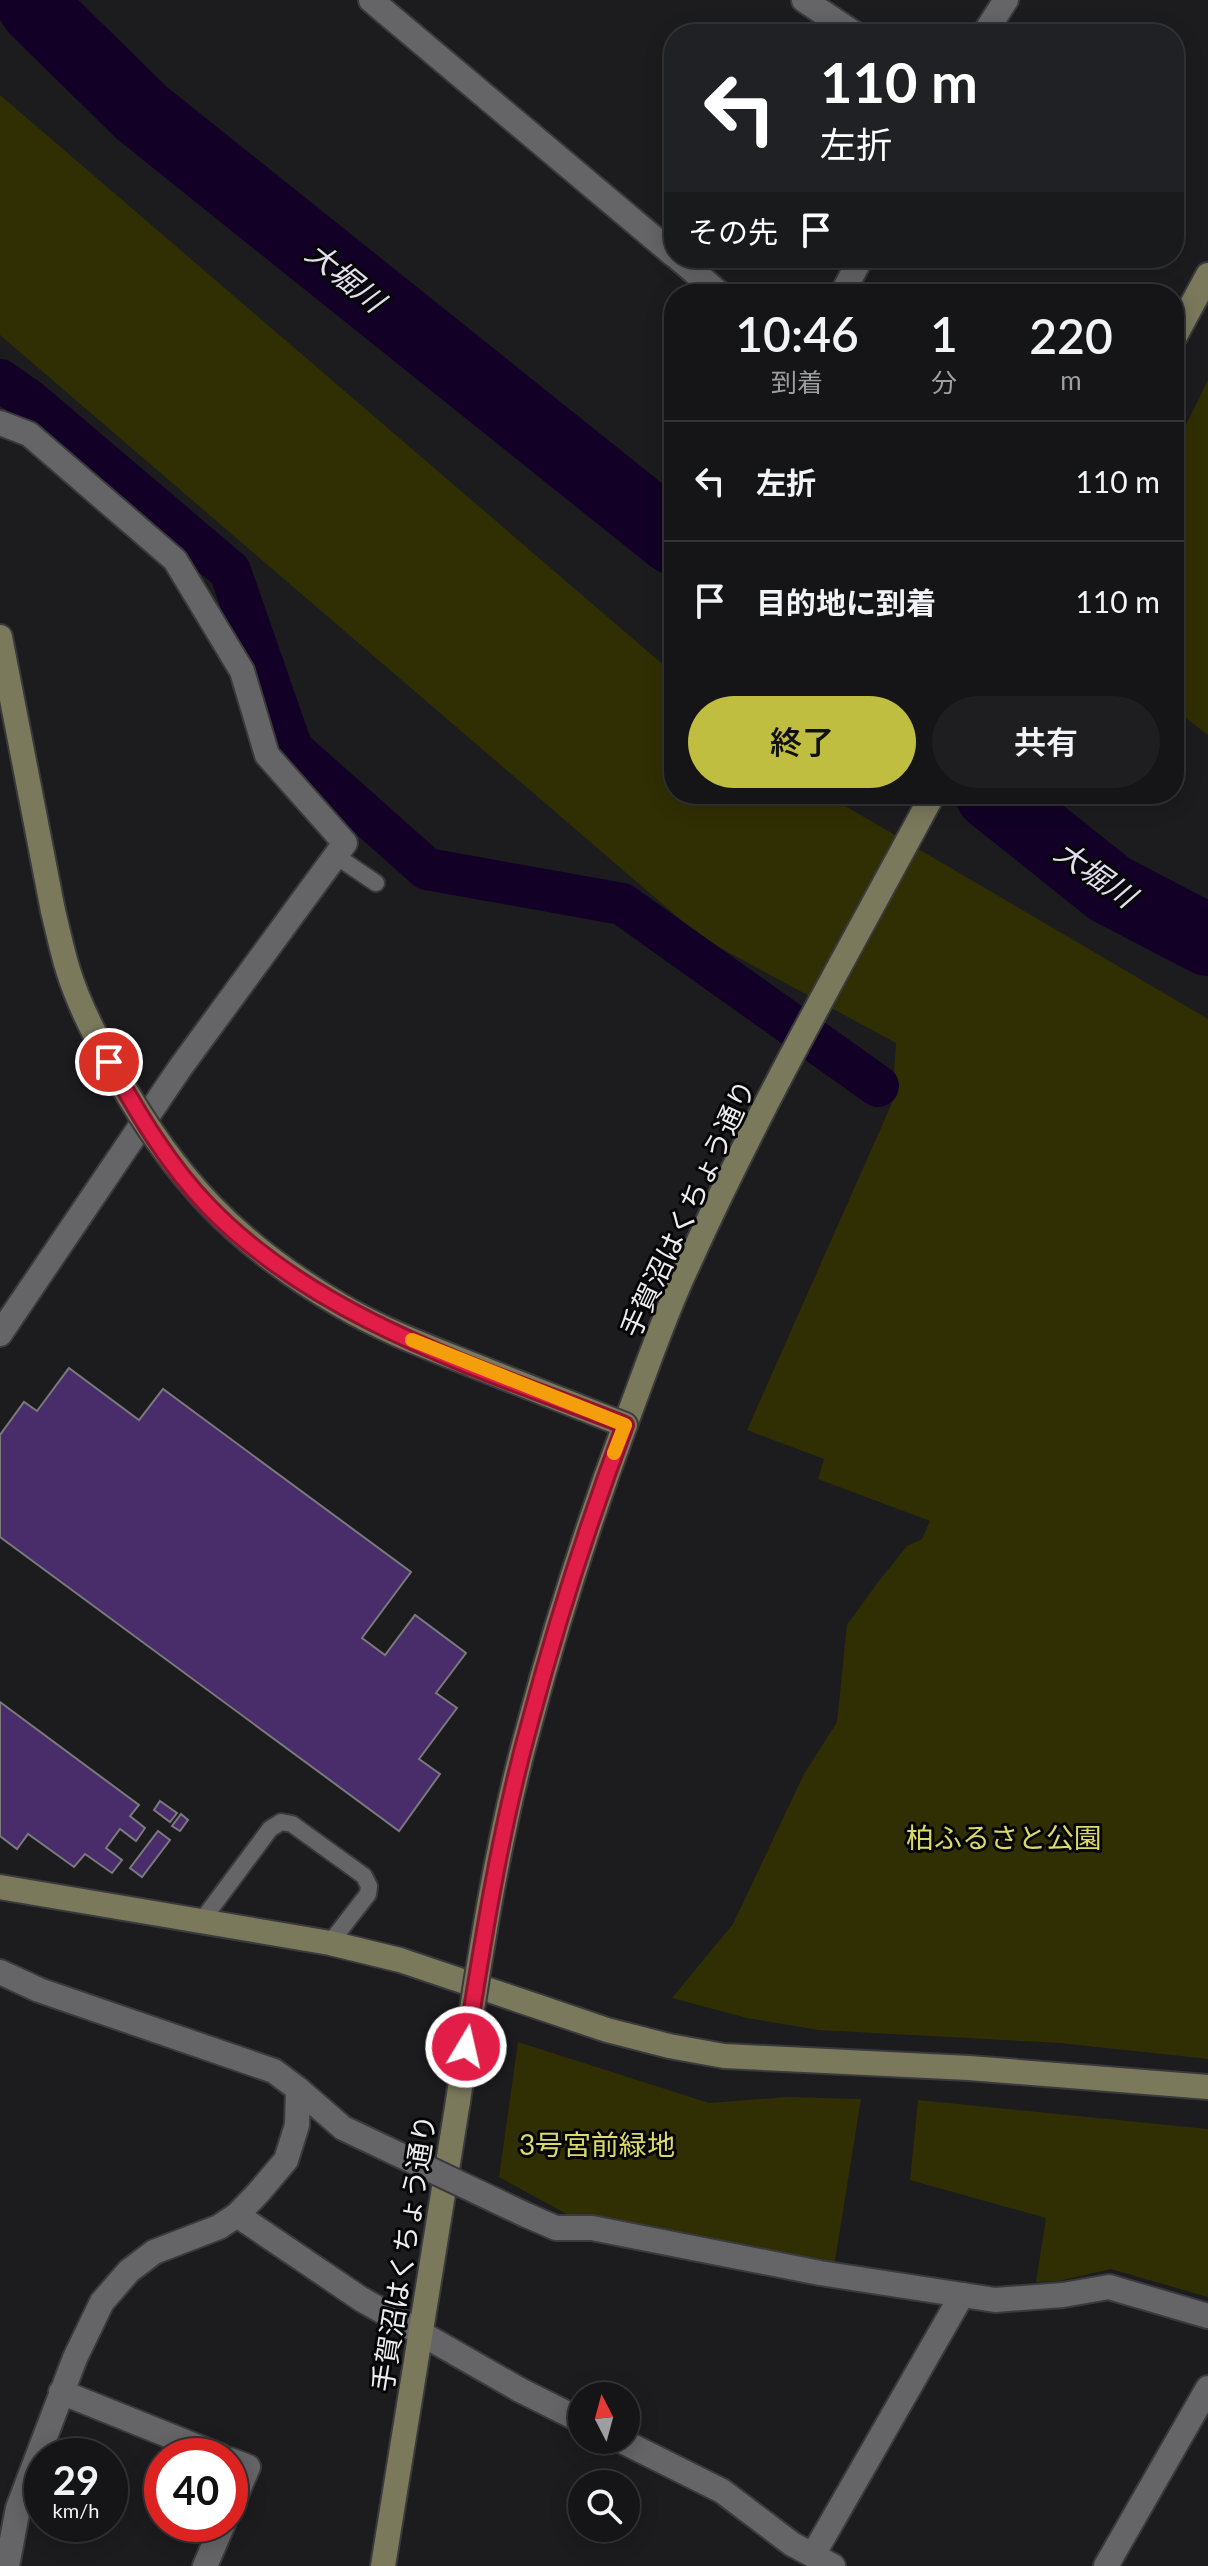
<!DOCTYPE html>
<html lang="ja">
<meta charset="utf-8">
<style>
body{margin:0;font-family:Lato,"Noto Sans JP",sans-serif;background:#1e1d1f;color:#f1f3f6;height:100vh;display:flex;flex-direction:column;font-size:30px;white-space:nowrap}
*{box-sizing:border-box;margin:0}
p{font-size:26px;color:#9d9ea1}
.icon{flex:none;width:44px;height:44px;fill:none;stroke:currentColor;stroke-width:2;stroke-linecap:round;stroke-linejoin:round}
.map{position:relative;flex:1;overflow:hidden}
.details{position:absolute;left:664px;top:284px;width:520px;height:520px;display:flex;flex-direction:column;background:#151416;border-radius:32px;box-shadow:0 4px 20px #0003,0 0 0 2px #343335}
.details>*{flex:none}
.guide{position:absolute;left:664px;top:24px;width:520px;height:244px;border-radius:32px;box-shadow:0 4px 20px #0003,0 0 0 2px #343335;background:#202124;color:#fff;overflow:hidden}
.needle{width:52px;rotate:354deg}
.controls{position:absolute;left:568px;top:2382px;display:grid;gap:16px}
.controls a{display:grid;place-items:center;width:72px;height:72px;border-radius:50%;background:#151416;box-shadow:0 4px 20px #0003,0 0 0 2px #343335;font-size:40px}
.speed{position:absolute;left:24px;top:2438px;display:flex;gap:16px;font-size:40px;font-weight:700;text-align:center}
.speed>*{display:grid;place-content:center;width:104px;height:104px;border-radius:50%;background:#151416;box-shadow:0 4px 20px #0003,0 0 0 2px #343335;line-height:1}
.speed small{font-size:20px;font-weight:400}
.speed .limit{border:12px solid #d22;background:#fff;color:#111}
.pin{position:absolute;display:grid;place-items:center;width:68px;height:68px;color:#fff;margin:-34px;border:4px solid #fff;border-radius:50%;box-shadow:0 2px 8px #0007}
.me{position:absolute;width:88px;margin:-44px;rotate:9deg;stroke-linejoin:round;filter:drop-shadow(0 0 6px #0008)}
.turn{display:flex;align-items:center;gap:28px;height:168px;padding:0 24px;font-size:36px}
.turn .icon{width:104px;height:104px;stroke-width:2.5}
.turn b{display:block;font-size:56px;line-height:68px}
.then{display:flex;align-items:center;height:76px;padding:0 24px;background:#0003;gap:16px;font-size:30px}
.eta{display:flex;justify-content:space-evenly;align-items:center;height:136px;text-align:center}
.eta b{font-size:48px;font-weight:600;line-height:56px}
.cta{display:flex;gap:16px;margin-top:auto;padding:16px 24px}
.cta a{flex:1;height:92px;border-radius:48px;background:#c0be40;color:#111;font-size:32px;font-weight:600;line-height:92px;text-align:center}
.cta a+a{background:#1e1d1f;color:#f1f3f6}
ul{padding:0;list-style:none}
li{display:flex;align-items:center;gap:24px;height:120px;padding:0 24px;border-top:2px solid #343335}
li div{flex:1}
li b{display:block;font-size:30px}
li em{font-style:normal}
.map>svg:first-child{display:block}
.green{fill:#302f03}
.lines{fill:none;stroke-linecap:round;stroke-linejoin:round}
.canal{stroke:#120027;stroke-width:42}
.river{stroke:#120027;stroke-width:72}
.building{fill:#492d6a;stroke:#7a797c;stroke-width:2}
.lane-casing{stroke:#3a393b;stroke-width:20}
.street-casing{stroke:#3a393b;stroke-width:28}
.secondary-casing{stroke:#3a393b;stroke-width:28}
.lane{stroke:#656467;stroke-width:16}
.street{stroke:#656467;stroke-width:24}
.secondary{stroke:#7a795c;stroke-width:24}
.street-bridge-casing{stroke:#3a393b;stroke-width:28;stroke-linecap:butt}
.secondary-bridge-casing{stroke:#3a393b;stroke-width:28;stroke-linecap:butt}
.street-bridge{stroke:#656467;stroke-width:24}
.secondary-bridge{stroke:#7a795c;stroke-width:24}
.route-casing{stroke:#92132f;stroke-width:20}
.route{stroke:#e11d48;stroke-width:14}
.slow{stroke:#f59e0b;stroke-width:14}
.labels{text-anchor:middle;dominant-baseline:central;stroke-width:6;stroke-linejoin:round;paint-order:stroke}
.street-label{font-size:28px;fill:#edecee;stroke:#070607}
.park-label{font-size:28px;fill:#dad969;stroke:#070607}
.water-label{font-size:30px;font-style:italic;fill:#e4ddf0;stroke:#070607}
</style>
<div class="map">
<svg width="1208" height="2566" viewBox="0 0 1208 2566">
<rect width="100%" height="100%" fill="#1c1b1e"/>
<g class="green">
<path d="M 0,95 L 674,674 L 674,794 L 825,794 L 1208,1019 L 1208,2059 L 1060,2043 L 819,2030 L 747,2018 L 672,1998 L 733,1924 L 804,1774 L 837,1722 L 847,1625 L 878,1582 L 907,1546 L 922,1539 L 930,1521 L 818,1479 L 824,1459 L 747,1430 L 892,1103 L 896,1043 L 702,938 L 0,335 Z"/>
<path d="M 1208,380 L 1208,735 L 1174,709 L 1174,449 Z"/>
<path d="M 518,2042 L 709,2103 L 787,2097 L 861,2099 L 834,2267 L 772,2250 L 572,2217 L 499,2177 Z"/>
<path d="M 918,2100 L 1208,2129 L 1208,2297 L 1111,2269 L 1059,2281 L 1036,2282 L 1046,2218 L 910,2180 Z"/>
</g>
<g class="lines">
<path class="canal" d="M 0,380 L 30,401 L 230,571 L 292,749 L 427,869 L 622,904 L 878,1086"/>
<g class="river">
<path d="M 30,0 L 37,10 L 142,113 L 674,539"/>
<path d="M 991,794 L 1110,889 L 1208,940"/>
</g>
</g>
<g class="building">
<path d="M 69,1368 L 139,1420 L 163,1389 L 411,1572 L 362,1638 L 385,1655 L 415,1615 L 466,1653 L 436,1693 L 457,1708 L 419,1759 L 440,1774 L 399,1831 L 0,1537 L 0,1435 L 24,1402 L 37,1411 Z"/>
<path d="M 0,1702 L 139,1805 L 130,1816 L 145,1828 L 136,1841 L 120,1829 L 106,1848 L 122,1860 L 112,1873 L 85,1854 L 74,1867 L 28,1834 L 17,1849 L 0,1836 Z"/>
<path d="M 160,1801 L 177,1813 L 170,1822 L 154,1810 Z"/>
<path d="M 181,1814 L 188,1820 L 180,1831 L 172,1826 Z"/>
<path d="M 158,1831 L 170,1840 L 142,1877 L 130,1868 Z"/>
</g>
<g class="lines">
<g class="lane-casing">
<g id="lane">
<path d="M 336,856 L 376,883"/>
<path d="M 200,1923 L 270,1829 L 281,1822 L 292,1824 L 364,1876 L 369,1886 L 368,1894 L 330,1943"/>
</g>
</g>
<g class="street-casing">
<g id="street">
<path d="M 371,0 L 674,255"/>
<path d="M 804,0 L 855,34"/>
<path d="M 984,34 L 1006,0"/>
<path d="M 678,258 L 720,294"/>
<path d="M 842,294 L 861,258"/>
<path d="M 0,423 L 29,434 L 175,560 L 242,671 L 267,755 L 345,843 L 180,1068 L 0,1334"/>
<path d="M 0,1972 L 39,1990 L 274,2071 L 298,2089 L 297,2125 L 286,2160 L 259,2192 L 237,2215 L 219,2227 L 154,2252 L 129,2271 L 102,2302 L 75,2358 L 18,2508 L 7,2566"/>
<path d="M 298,2089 L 343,2128"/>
<path d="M 237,2215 L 361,2299 L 520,2390 L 582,2421"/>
<path d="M 526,2215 L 556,2228 L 592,2228 L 820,2273 L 995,2300 L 1063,2295 L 1109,2287 L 1208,2316"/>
<path d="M 61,2392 L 220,2456"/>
<path d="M 620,2440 L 722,2491 L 792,2544 L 833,2566"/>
<path d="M 230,2460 L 248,2467 L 230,2509"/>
<path d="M 813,2555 L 962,2295"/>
<path d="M 205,2566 L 223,2524"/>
<path d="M 1106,2566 L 1208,2388"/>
</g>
</g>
<g class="secondary-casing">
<g id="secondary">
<path d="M 1174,338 L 1208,275"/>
<path d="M 0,637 L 53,911"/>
<path d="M 625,1425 C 645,1373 663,1318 687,1267 C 760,1105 849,951 933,794"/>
<path d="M 0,1887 L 330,1943 L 400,1960 L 607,2030 L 669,2046 L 724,2056 L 969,2068 L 1208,2087"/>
<path d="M 383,2566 L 458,2101"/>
</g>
</g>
<use href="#lane" class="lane"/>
<use href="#street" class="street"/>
<use href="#secondary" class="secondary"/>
<g class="street-bridge-casing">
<path id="street-bridge" d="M 343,2128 L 526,2215"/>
</g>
<g class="secondary-bridge-casing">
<path id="secondary-bridge" d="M 53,911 C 58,931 62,951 68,970 C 79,1006 98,1041 116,1074 C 175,1179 236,1244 340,1305 C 382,1330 428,1347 473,1365 C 523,1385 574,1405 625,1425 C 588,1524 556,1624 529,1726 C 495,1848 477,1976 458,2101"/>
</g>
<use href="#street-bridge" class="street-bridge"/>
<use href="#secondary-bridge" class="secondary-bridge"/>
</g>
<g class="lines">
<g class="route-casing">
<path id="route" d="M 109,1062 C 138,1113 168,1165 209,1207 C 320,1321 480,1368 625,1425 C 588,1524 556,1624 529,1726 C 500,1831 483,1940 466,2047"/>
</g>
<use href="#route" class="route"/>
<path class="slow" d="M 412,1340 L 625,1425 L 614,1453"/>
</g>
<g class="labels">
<g class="street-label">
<text transform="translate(687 1208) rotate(-65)">手賀沼はくちょう通り</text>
<text transform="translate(403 2253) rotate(-81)">手賀沼はくちょう通り</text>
</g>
<g class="park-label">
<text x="1004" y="1837">柏ふるさと公園</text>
<text x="597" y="2144">3号宮前緑地</text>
</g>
<g class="water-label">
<text transform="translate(346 276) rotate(39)">大堀川</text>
<text transform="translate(1096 873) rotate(35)">大堀川</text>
</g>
</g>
</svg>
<div class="controls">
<a><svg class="needle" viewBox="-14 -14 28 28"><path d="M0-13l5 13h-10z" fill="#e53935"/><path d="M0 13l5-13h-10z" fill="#9d9ea1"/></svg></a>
<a><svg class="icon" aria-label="search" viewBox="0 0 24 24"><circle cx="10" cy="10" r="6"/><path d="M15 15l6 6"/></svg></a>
</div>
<div class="speed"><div>29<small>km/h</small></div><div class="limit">40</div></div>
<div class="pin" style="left:109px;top:1062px;background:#d93025"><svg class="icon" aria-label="arrive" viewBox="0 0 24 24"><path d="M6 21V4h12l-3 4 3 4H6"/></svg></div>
<svg class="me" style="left:466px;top:2047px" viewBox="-20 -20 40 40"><circle r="17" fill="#e11d48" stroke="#fff" stroke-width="3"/><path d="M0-11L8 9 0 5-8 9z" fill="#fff"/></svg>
<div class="guide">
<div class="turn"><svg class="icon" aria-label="left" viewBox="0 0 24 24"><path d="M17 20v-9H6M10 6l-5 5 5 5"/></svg><div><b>110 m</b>左折</div></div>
<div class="then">その先<svg class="icon" aria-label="arrive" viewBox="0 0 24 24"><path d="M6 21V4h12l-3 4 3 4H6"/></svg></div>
</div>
<section class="details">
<div class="eta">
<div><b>10:46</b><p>到着</p></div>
<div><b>1</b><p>分</p></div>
<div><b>220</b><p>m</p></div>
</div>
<ul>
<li><svg class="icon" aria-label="left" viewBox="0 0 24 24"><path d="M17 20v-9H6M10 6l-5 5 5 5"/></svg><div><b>左折</b></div><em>110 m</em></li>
<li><svg class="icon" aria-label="arrive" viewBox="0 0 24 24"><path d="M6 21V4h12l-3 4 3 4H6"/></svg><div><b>目的地に到着</b></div><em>110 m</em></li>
</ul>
<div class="cta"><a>終了</a><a>共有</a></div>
</section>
</div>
